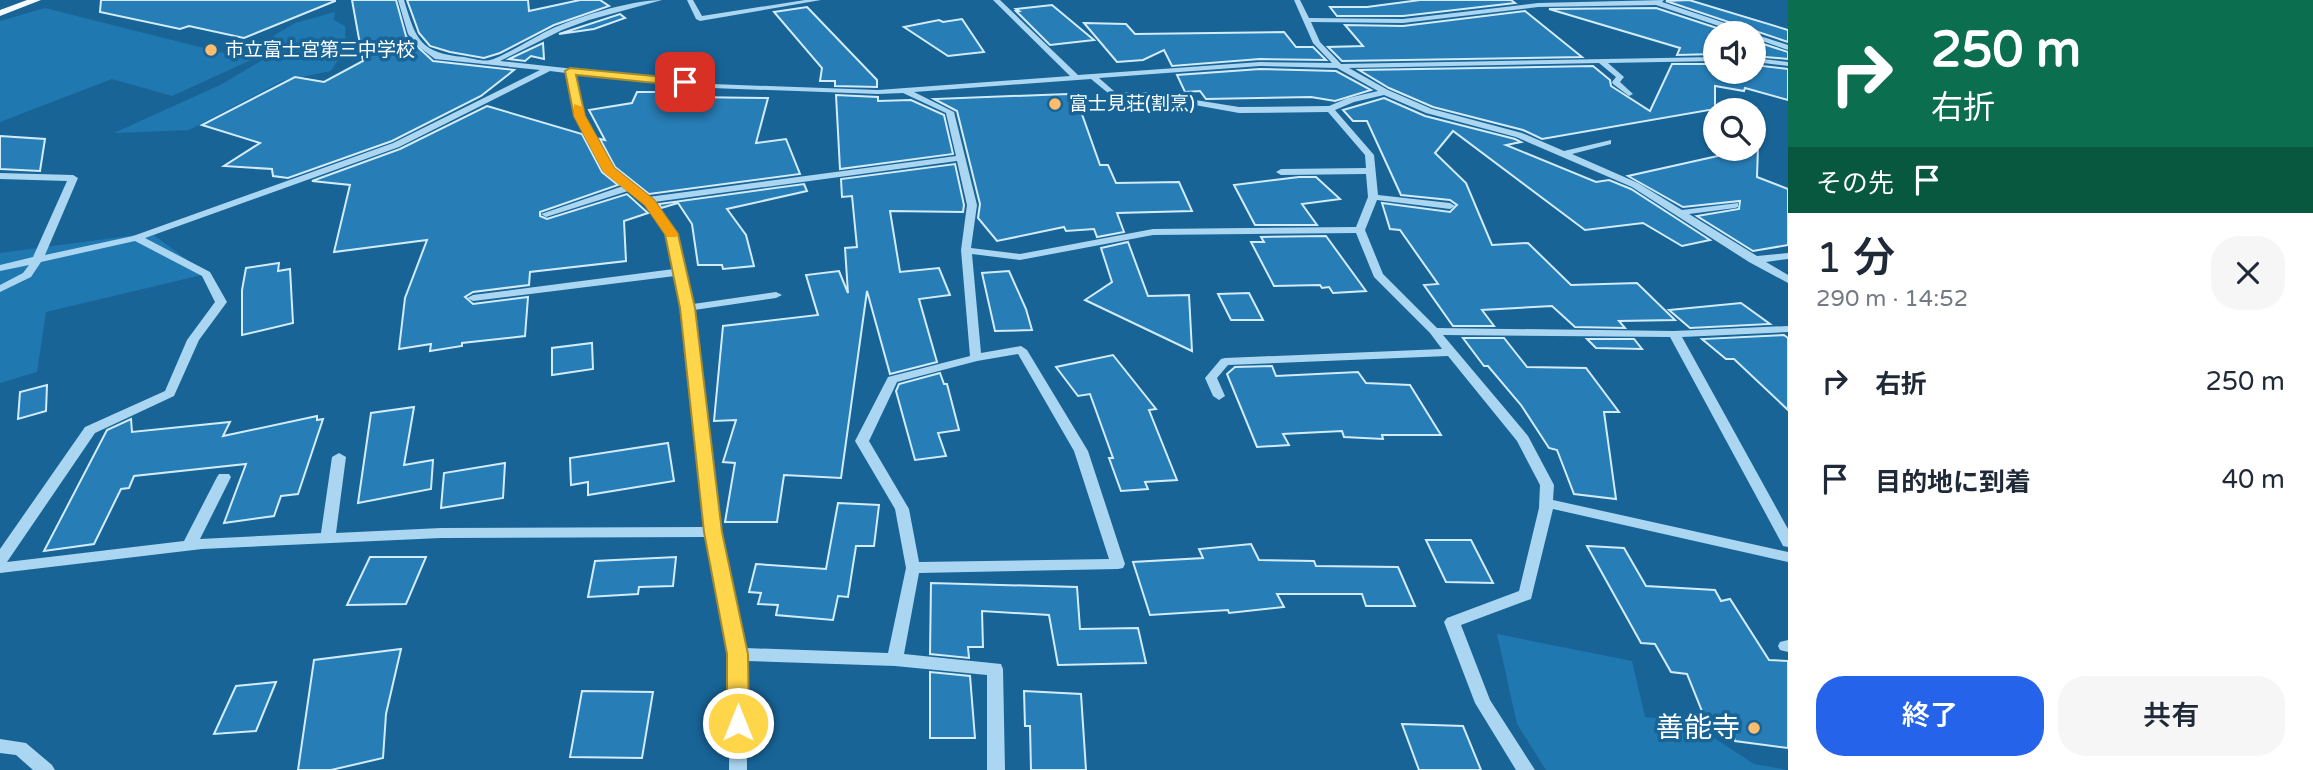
<!DOCTYPE html>
<html lang="ja">
<meta charset="utf-8">
<style>
body{margin:0;font-family:"Varela Round","Noto Sans JP",sans-serif;background:#f6f6f7;color:#1f2937;height:100vh;display:flex;flex-direction:column;font-size:26px;white-space:nowrap}
*{box-sizing:border-box;margin:0}
p{font-size:23px;color:#747a83}
.icon{flex:none;width:38px;height:38px;fill:none;stroke:currentColor;stroke-width:2;stroke-linecap:round;stroke-linejoin:round}
.map{position:relative;flex:1;overflow:hidden}
.details{display:flex;flex-direction:column;background:#fff;width:525px}
.details>*{flex:none}
.banner{background:#0b6e4f;color:#fff;overflow:hidden}
.controls{position:absolute;left:1703px;top:21px;display:grid;gap:14px}
.controls a{display:grid;place-items:center;width:63px;height:63px;border-radius:50%;background:#fff;box-shadow:0 2px 5px #0004;font-size:35px}
.pin{position:absolute;display:grid;place-items:center;width:60px;height:60px;color:#fff;margin:-30px;border-radius:14px;box-shadow:0 4px 10px #0006}
.me{position:absolute;width:77px;margin:-38px;rotate:0deg;stroke-linejoin:round;filter:drop-shadow(0 0 5px #0008)}
.turn{display:flex;align-items:center;gap:24px;height:147px;padding:0 28px;font-size:32px}
.turn .icon{width:91px;height:91px;stroke-width:2.5}
.turn b{display:block;font-size:49px;line-height:60px}
.then{display:flex;align-items:center;height:66px;padding:0 28px;background:#0003;gap:14px;font-size:26px}
.round{display:grid;place-items:center;flex:none;width:74px;height:74px;border-radius:28px;background:#f6f6f7}
.overview{display:flex;align-items:center;justify-content:space-between;height:119px;padding:0 28px}
h1{font-size:42px;font-weight:600;line-height:52px}
.cta{display:flex;gap:14px;margin-top:auto;padding:14px 28px}
.cta a{flex:1;height:80px;border-radius:28px;background:#2563eb;color:#fff;font-size:28px;font-weight:600;line-height:80px;text-align:center}
.cta a+a{background:#f6f6f7;color:#1f2937}
ul{padding:0;list-style:none}
li{display:flex;align-items:center;gap:21px;height:98px;padding:0 28px}
li div{flex:1}
li b{display:block;font-size:26px}
li em{font-style:normal}
main{display:flex;flex:1;min-height:0}
.map>svg:first-child{display:block}
.green{fill:#2078b0}
.building{fill:#277db5;stroke:#d2ecfc;stroke-width:2}
.lines{fill:none;stroke-linecap:round;stroke-linejoin:round}
.minor{fill:#abd6f1;fill-rule:evenodd}
.major{fill:#f5faff;fill-rule:evenodd}
.route{fill:#ffd54a;stroke:#a68a30;stroke-width:2}
.slow{fill:#f59e0b}
.poi-dot{fill:#ffbc6b;stroke:#186497;stroke-width:2.5}
.labels{text-anchor:middle;dominant-baseline:central;stroke-width:7;stroke-linejoin:round;paint-order:stroke}
.far-poi-label{font-size:19px;fill:#fff;stroke:#186497;text-anchor:start}
.near-poi-label{font-size:28px;fill:#fff;stroke:#186497;text-anchor:end}
</style>
<main>
<div class="map">
<svg width="1788" height="770" viewBox="0 0 1788 770">
<rect width="100%" height="100%" fill="#186497"/>
<g class="green">
<path d="M 45,8 L 251,60 L 172,96 L 112,79 L 0,122 L 0,21 Z"/>
<path d="M 335,12 L 334,20 L 345,26 L 346,47 L 331,71 L 282,81 L 189,130 L 114,133 L 222,84 L 276,52 L 260,44 L 295,23 Z"/>
<path d="M 151,233 L 206,274 L 46,312 L 37,372 L 0,383 L 0,253 Z"/>
<path d="M 1497,634 L 1632,661 L 1645,717 L 1688,721 L 1754,764 L 1788,770 L 1546,770 L 1517,724 Z"/>
</g>
<g class="building">
<path d="M 101,0 L 335,0 L 335,1 L 244,38 L 189,26 L 180,29 L 100,12 Z"/>
<path d="M 352,0 L 396,0 L 406,36 L 433,61 L 514,70 L 481,96 L 392,141 L 288,178 L 273,176 L 272,169 L 224,166 L 260,143 L 202,125 L 295,77 L 324,82 L 363,61 Z"/>
<path d="M 407,0 L 528,0 L 529,11 L 580,0 L 600,0 L 609,6 L 554,25 L 500,53 L 484,58 L 450,52 L 430,46 L 419,33 Z"/>
<path d="M 1420,0 L 1511,0 L 1515,3 L 1403,16 L 1337,16 L 1330,7 L 1367,7 Z"/>
<path d="M 1689,0 L 1788,30 L 1788,42 L 1666,1 Z"/>
<path d="M 1052,5 L 1094,40 L 1050,45 L 1016,11 L 1019,11 L 1016,9 Z"/>
<path d="M 807,7 L 877,80 L 877,87 L 835,86 L 835,81 L 820,81 L 822,68 L 774,12 Z"/>
<path d="M 1656,8 L 1732,33 L 1715,33 L 1715,54 L 1677,55 L 1680,48 L 1549,9 Z"/>
<path d="M 1525,11 L 1582,57 L 1342,61 L 1328,47 L 1363,46 L 1345,25 L 1403,26 Z"/>
<path d="M 620,14 L 625,18 L 594,29 L 559,34 Z"/>
<path d="M 962,19 L 984,52 L 948,56 L 904,27 L 939,20 L 943,22 Z"/>
<path d="M 1084,23 L 1126,24 L 1135,34 L 1284,32 L 1296,47 L 1313,47 L 1326,60 L 1260,59 L 1172,66 L 1164,50 L 1143,60 L 1117,62 Z"/>
<path d="M 1754,41 L 1788,52 L 1788,59 L 1754,56 Z"/>
<path d="M 543,43 L 544,59 L 531,56 L 525,61 L 509,59 Z"/>
<path d="M 1672,64 L 1715,64 L 1715,72 L 1754,72 L 1754,65 L 1788,69 L 1788,100 L 1745,88 L 1744,91 L 1715,86 L 1715,109 L 1542,139 L 1523,130 L 1433,107 L 1389,88 L 1359,70 L 1593,66 L 1610,80 L 1611,86 L 1650,111 Z"/>
<path d="M 1260,69 L 1336,71 L 1371,90 L 1335,101 L 1311,97 L 1206,99 L 1200,91 L 1185,92 L 1177,75 Z"/>
<path d="M 637,92 L 693,92 L 689,97 L 768,98 L 756,143 L 786,139 L 800,174 L 649,194 L 615,167 L 600,139 L 605,140 L 589,110 L 632,103 Z"/>
<path d="M 1068,94 L 1072,103 L 1078,103 L 1100,165 L 1108,165 L 1116,183 L 1179,182 L 1192,211 L 1117,213 L 1124,232 L 1097,237 L 1094,229 L 1066,231 L 1064,227 L 997,241 L 978,218 L 980,204 L 957,111 L 934,99 Z"/>
<path d="M 836,95 L 878,97 L 878,101 L 911,100 L 944,115 L 953,154 L 840,169 Z"/>
<path d="M 1384,98 L 1425,116 L 1515,139 L 1521,142 L 1506,145 L 1596,182 L 1609,180 L 1631,189 L 1710,240 L 1682,246 L 1643,223 L 1585,230 L 1453,131 L 1435,153 L 1466,183 L 1492,245 L 1528,243 L 1571,285 L 1637,283 L 1675,320 L 1619,321 L 1625,328 L 1575,327 L 1552,306 L 1482,310 L 1494,326 L 1453,326 L 1424,285 L 1438,284 L 1400,230 L 1390,229 L 1382,203 L 1450,212 L 1457,205 L 1450,200 L 1401,195 L 1367,121 L 1353,121 L 1343,110 Z"/>
<path d="M 487,106 L 582,134 L 602,172 L 618,185 L 540,212 L 540,216 L 547,219 L 627,194 L 648,213 L 624,221 L 626,261 L 530,272 L 529,285 L 473,292 L 465,297 L 473,304 L 528,297 L 525,336 L 462,343 L 462,346 L 430,351 L 431,344 L 399,349 L 405,298 L 427,240 L 334,252 L 350,185 L 312,181 L 400,149 Z"/>
<path d="M 0,136 L 45,139 L 40,171 L 0,169 Z"/>
<path d="M 1758,147 L 1757,177 L 1788,189 L 1788,245 L 1753,251 L 1697,216 L 1739,209 L 1740,201 L 1683,207 L 1628,176 Z"/>
<path d="M 955,164 L 964,205 L 963,212 L 890,211 L 900,272 L 939,268 L 950,295 L 919,299 L 937,362 L 890,374 L 867,291 L 841,478 L 784,475 L 777,522 L 725,522 L 735,463 L 723,462 L 736,420 L 714,421 L 723,326 L 818,315 L 806,275 L 839,271 L 848,293 L 845,248 L 857,247 L 852,196 L 842,197 L 841,179 Z"/>
<path d="M 1299,177 L 1316,177 L 1340,199 L 1302,204 L 1317,225 L 1255,225 L 1234,185 Z"/>
<path d="M 804,184 L 807,191 L 727,209 L 746,235 L 754,266 L 723,269 L 722,265 L 698,265 L 692,224 L 678,203 L 661,208 L 659,204 Z"/>
<path d="M 1326,236 L 1366,291 L 1333,293 L 1329,287 L 1322,288 L 1320,285 L 1274,286 L 1251,242 L 1264,242 L 1261,237 Z"/>
<path d="M 1128,242 L 1148,296 L 1189,295 L 1192,351 L 1085,300 L 1112,282 L 1101,248 Z"/>
<path d="M 279,263 L 278,271 L 290,269 L 293,323 L 242,335 L 242,290 L 246,268 Z"/>
<path d="M 1009,271 L 1026,309 L 1032,330 L 995,331 L 982,273 Z"/>
<path d="M 1249,293 L 1263,320 L 1231,320 L 1218,294 Z"/>
<path d="M 1741,303 L 1770,324 L 1690,328 L 1669,310 Z"/>
<path d="M 1784,335 L 1788,338 L 1788,410 L 1734,359 L 1726,359 L 1702,339 Z"/>
<path d="M 1463,338 L 1504,338 L 1527,367 L 1586,368 L 1619,412 L 1604,412 L 1616,499 L 1574,494 L 1557,450 L 1549,448 L 1521,405 L 1488,366 L 1484,366 Z"/>
<path d="M 1587,339 L 1634,339 L 1642,349 L 1596,348 Z"/>
<path d="M 592,343 L 593,369 L 552,375 L 552,348 Z"/>
<path d="M 1113,355 L 1156,409 L 1149,410 L 1177,480 L 1145,482 L 1148,489 L 1121,491 L 1109,458 L 1113,458 L 1090,394 L 1078,396 L 1056,367 Z"/>
<path d="M 1272,366 L 1276,376 L 1358,372 L 1366,383 L 1410,385 L 1441,435 L 1382,435 L 1383,439 L 1344,437 L 1342,431 L 1283,434 L 1289,445 L 1257,447 L 1227,374 L 1235,367 Z"/>
<path d="M 940,373 L 944,384 L 947,384 L 959,430 L 938,433 L 946,456 L 915,460 L 896,391 L 899,384 Z"/>
<path d="M 47,385 L 46,411 L 18,419 L 20,392 Z"/>
<path d="M 414,407 L 404,465 L 433,460 L 431,489 L 358,503 L 371,413 Z"/>
<path d="M 317,416 L 317,420 L 323,419 L 298,494 L 281,496 L 274,516 L 224,523 L 246,464 L 134,476 L 129,488 L 121,489 L 94,544 L 44,551 L 107,430 L 131,419 L 132,432 L 230,422 L 223,436 Z"/>
<path d="M 668,443 L 674,481 L 588,495 L 588,482 L 571,485 L 570,458 Z"/>
<path d="M 505,463 L 503,498 L 441,508 L 444,473 Z"/>
<path d="M 838,503 L 879,505 L 874,546 L 856,546 L 848,597 L 838,596 L 833,620 L 776,615 L 778,605 L 758,604 L 761,593 L 749,592 L 756,564 L 826,569 Z"/>
<path d="M 1426,540 L 1471,540 L 1493,583 L 1446,582 Z"/>
<path d="M 1251,544 L 1259,560 L 1314,561 L 1316,566 L 1398,567 L 1415,606 L 1366,606 L 1362,594 L 1277,594 L 1284,607 L 1229,613 L 1228,610 L 1150,615 L 1133,562 L 1203,558 L 1199,549 Z"/>
<path d="M 1587,546 L 1624,548 L 1646,586 L 1715,590 L 1721,601 L 1730,599 L 1769,660 L 1788,661 L 1788,748 L 1735,741 L 1732,730 L 1708,726 L 1687,674 L 1671,672 L 1655,644 L 1641,643 Z"/>
<path d="M 370,557 L 426,557 L 406,604 L 347,605 Z"/>
<path d="M 676,557 L 673,586 L 639,587 L 638,594 L 588,597 L 595,561 Z"/>
<path d="M 931,583 L 1077,587 L 1080,629 L 1138,628 L 1146,663 L 1058,665 L 1049,615 L 982,611 L 983,647 L 968,647 L 969,658 L 930,654 Z"/>
<path d="M 401,649 L 386,714 L 383,758 L 331,770 L 298,770 L 314,660 Z"/>
<path d="M 930,672 L 970,676 L 975,738 L 930,738 Z"/>
<path d="M 276,682 L 256,731 L 214,734 L 236,686 Z"/>
<path d="M 582,691 L 653,692 L 642,758 L 570,757 Z"/>
<path d="M 1024,691 L 1081,694 L 1086,770 L 1031,770 L 1030,726 L 1025,726 Z"/>
<path d="M 1402,724 L 1463,726 L 1481,770 L 1419,770 Z"/>
</g>
<g class="lines">
<g class="minor">
<path d="M 398,0 L 404,0 C 416,40 420,53 464,57 C 471,58 483,62 490,60 C 500,58 532,39 543,33 C 572,18 630,0 662,0 L 589,20 L 562,30 L 500,61 L 712,84 L 878,90 L 1070,76 L 993,0 L 1000,0 L 1078,75 L 1260,62 L 1332,63 L 1313,43 L 1294,0 L 1300,0 L 1309,18 L 1403,19 L 1538,3 L 1664,0 L 1662,2 L 1749,31 L 1750,33 L 1740,33 L 1656,5 L 1538,7 L 1403,23 L 1311,22 L 1320,42 L 1341,64 L 1715,57 L 1715,61 L 1608,63 L 1624,77 L 1620,82 L 1633,94 L 1629,96 L 1613,84 L 1612,82 L 1616,77 L 1599,63 L 1349,68 L 1388,90 L 1432,109 L 1522,133 L 1564,151 L 1611,140 L 1611,144 L 1572,154 L 1638,183 L 1682,210 L 1738,203 L 1738,207 L 1735,208 L 1689,214 L 1757,256 L 1788,253 L 1788,259 L 1766,262 L 1788,275 L 1788,283 L 1749,262 L 1632,187 L 1516,137 L 1426,113 L 1384,95 L 1354,102 L 1335,110 L 1374,155 L 1378,195 L 1450,203 L 1455,206 L 1450,209 L 1377,200 L 1365,230 L 1383,274 L 1437,328 L 1674,331 L 1788,326 L 1788,332 L 1682,337 L 1788,529 L 1788,547 L 1783,546 L 1781,542 L 1670,337 L 1443,335 L 1528,436 L 1554,485 L 1553,500 L 1788,552 L 1788,562 L 1553,509 L 1531,599 L 1461,625 L 1490,700 L 1535,770 L 1516,770 L 1475,703 L 1444,622 L 1447,618 L 1519,591 L 1539,508 L 1540,485 L 1517,441 L 1448,356 L 1228,365 L 1217,378 L 1225,396 L 1219,400 L 1213,396 L 1205,378 L 1221,359 L 1225,358 L 1442,349 L 1430,333 L 1374,277 L 1356,233 L 1153,235 L 1020,260 L 972,254 L 981,353 L 1021,346 L 1027,350 L 1088,451 L 1125,564 L 1123,568 L 1118,569 L 919,573 L 904,654 L 1001,664 L 1003,669 L 1005,770 L 987,770 L 987,675 L 895,666 L 746,661 L 747,770 L 729,770 L 730,654 L 707,537 L 441,538 L 202,549 L 0,573 L 0,549 L 85,427 L 165,391 L 187,340 L 215,302 L 202,276 L 135,241 L 41,262 L 31,277 L 0,292 L 0,285 L 23,273 L 29,265 L 0,271 L 0,265 L 33,257 L 67,181 L 0,179 L 0,173 L 73,175 L 78,178 L 45,255 L 133,236 L 393,143 L 540,70 L 435,59 L 419,47 L 408,34 ZM 1260,66 L 1337,68 L 1378,91 L 1348,98 L 1329,106 L 1239,107 L 1145,92 L 1115,92 L 1099,78 ZM 550,71 L 566,73 L 576,115 L 604,171 L 623,186 L 541,214 L 546,217 L 549,216 L 628,191 L 646,205 L 666,234 L 674,269 L 473,295 L 467,298 L 473,301 L 675,276 L 682,308 L 705,527 L 441,528 L 336,533 L 346,457 L 339,453 L 332,457 L 321,533 L 200,539 L 231,477 L 229,474 L 219,474 L 217,477 L 184,541 L 7,562 L 95,433 L 174,396 L 199,340 L 227,302 L 210,272 L 145,238 L 399,147 ZM 575,74 L 712,88 L 878,94 L 903,93 L 946,113 L 956,156 L 648,197 L 613,169 L 584,115 ZM 1091,79 L 1113,97 L 1145,96 L 1239,113 L 1328,112 L 1365,155 L 1366,168 L 1281,169 L 1276,172 L 1281,175 L 1366,174 L 1368,197 L 1356,227 L 1153,229 L 1020,254 L 971,248 L 977,205 L 954,112 L 914,92 ZM 957,161 L 967,205 L 961,250 L 970,356 L 888,377 L 855,441 L 895,509 L 906,568 L 888,653 L 745,648 L 720,532 L 694,310 L 776,298 L 782,295 L 776,292 L 693,304 L 676,234 L 654,202 ZM 1018,354 L 1074,451 L 1109,559 L 919,562 L 909,509 L 869,441 L 897,382 L 977,361 Z"/>
<path d="M 687,0 L 693,0 L 702,16 L 805,0 L 821,0 L 700,21 L 696,19 Z"/>
<path d="M 1754,34 L 1788,45 L 1788,50 L 1754,38 Z"/>
<path d="M 1754,58 L 1788,62 L 1788,66 L 1754,62 Z"/>
<path d="M 1788,640 L 1788,652 L 1780,650 L 1778,646 L 1780,642 Z"/>
<path d="M 0,739 L 26,743 L 52,765 L 55,770 L 33,770 L 16,755 L 0,753 Z"/>
</g>
<path class="major" d="M 27,0 L 41,0 L 0,16 L 0,10 Z"/>
</g>
<path class="route" d="M 570,68 L 685,79 L 691,82 L 685,86 L 576,75 L 585,116 L 614,168 L 654,200 L 678,234 L 695,308 L 722,532 L 748,654 L 749,723 L 746,730 L 738,733 L 730,730 L 727,723 L 727,654 L 704,532 L 680,308 L 665,234 L 645,205 L 603,170 L 574,116 L 565,71 Z"/>
<path class="slow" d="M 574,104 L 583,107 L 585,116 L 614,168 L 654,200 L 678,234 L 676,237 L 667,237 L 645,205 L 604,173 L 574,116 Z"/>
<g class="poi-dot">
<circle cx="211" cy="50" r="7"/>
<circle cx="1055" cy="104" r="7"/>
<circle cx="1754" cy="728" r="7"/>
</g>
<g class="labels">
<g class="far-poi-label">
<text x="225" y="50">市立富士宮第三中学校</text>
<text x="1069" y="104">富士見荘(割烹)</text>
</g>
<g class="near-poi-label">
<text x="1740" y="728">善能寺</text>
</g>
</g>
</svg>
<div class="controls">
<a><svg class="icon" aria-label="sound" viewBox="0 0 24 24"><path d="M4 9h4l5-4v14l-5-4H4zM17 9q2 3 0 6"/></svg></a>
<a><svg class="icon" aria-label="search" viewBox="0 0 24 24"><circle cx="10" cy="10" r="6"/><path d="M15 15l6 6"/></svg></a>
</div>
<div class="pin" style="left:685px;top:82px;background:#d93025"><svg class="icon" aria-label="arrive" viewBox="0 0 24 24"><path d="M6 21V4h12l-3 4 3 4H6"/></svg></div>
<svg class="me" style="left:738px;top:723px" viewBox="-20 -20 40 40"><circle r="17" fill="#ffd54a" stroke="#fff" stroke-width="3"/><path d="M0-11L8 9 0 5-8 9z" fill="#fff"/></svg>
</div>
<section class="details">
<div class="banner">
<div class="turn"><svg class="icon" aria-label="right" viewBox="0 0 24 24"><path d="M7 20v-9h11M14 6l5 5-5 5"/></svg><div><b>250 m</b>右折</div></div>
<div class="then">その先<svg class="icon" aria-label="arrive" viewBox="0 0 24 24"><path d="M6 21V4h12l-3 4 3 4H6"/></svg></div>
</div>
<div class="overview"><div><h1>1 分</h1><p>290 m · 14:52</p></div><a class="round"><svg class="icon" aria-label="close" viewBox="0 0 24 24"><path d="M6 6l12 12M18 6L6 18"/></svg></a></div>
<ul>
<li><svg class="icon" aria-label="right" viewBox="0 0 24 24"><path d="M7 20v-9h11M14 6l5 5-5 5"/></svg><div><b>右折</b></div><em>250 m</em></li>
<li><svg class="icon" aria-label="arrive" viewBox="0 0 24 24"><path d="M6 21V4h12l-3 4 3 4H6"/></svg><div><b>目的地に到着</b></div><em>40 m</em></li>
</ul>
<div class="cta"><a>終了</a><a>共有</a></div>
</section>
</main>
